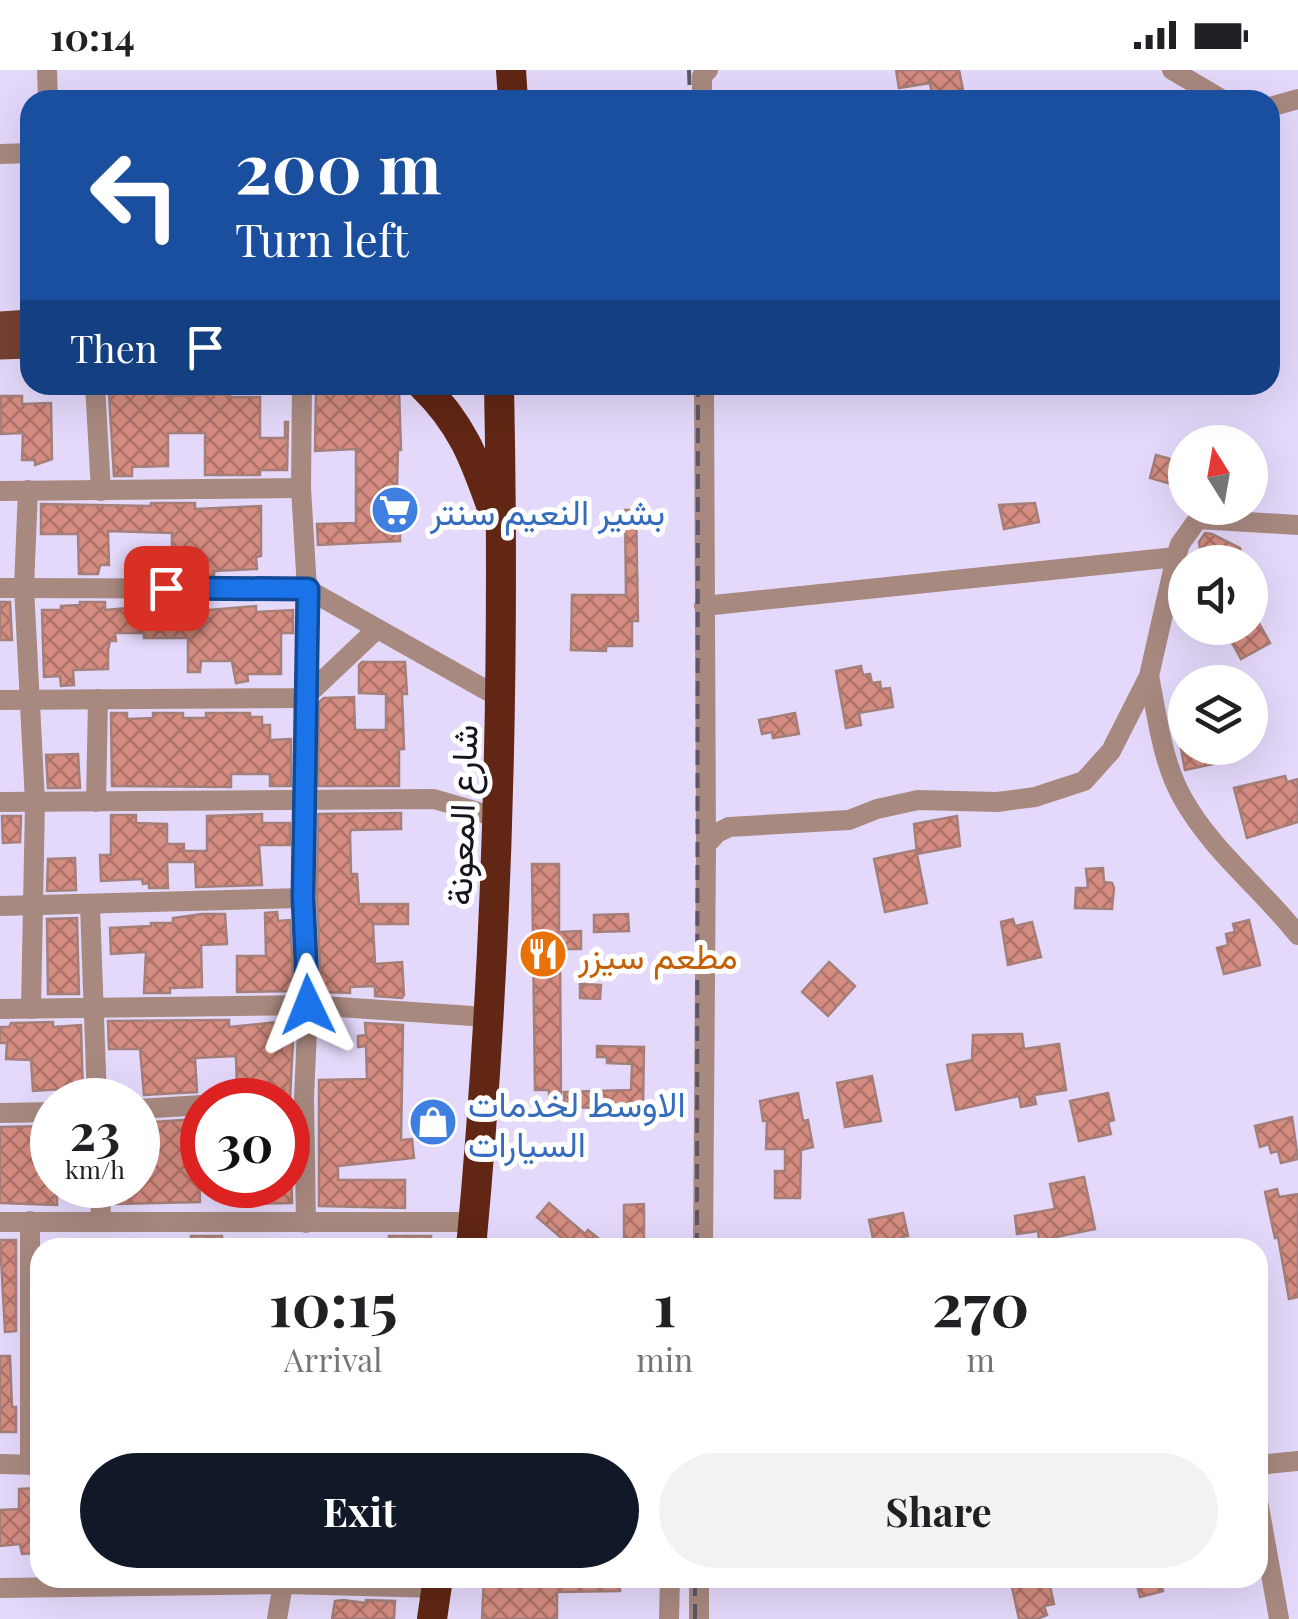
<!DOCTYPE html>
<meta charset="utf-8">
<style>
body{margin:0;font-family:"Playfair Display",Vazirmatn,serif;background:#f2f2f2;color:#202124;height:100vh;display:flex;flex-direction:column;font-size:38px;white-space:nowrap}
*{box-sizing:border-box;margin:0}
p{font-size:32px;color:#757577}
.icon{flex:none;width:55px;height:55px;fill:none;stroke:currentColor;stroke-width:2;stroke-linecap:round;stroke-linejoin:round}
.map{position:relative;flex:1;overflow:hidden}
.details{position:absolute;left:30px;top:1168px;width:1238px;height:350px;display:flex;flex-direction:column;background:#fff;border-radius:30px;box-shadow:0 10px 40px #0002}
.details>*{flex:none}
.banner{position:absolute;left:20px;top:20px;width:1260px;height:305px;border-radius:30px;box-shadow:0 10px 40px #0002;background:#1a4fa0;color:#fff;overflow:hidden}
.needle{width:65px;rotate:349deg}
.fabs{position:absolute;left:1168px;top:355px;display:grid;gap:20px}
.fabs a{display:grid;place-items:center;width:100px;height:100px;border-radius:50%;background:#fff;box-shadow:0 10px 40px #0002;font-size:50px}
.speed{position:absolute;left:30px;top:1008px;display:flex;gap:20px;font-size:50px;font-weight:700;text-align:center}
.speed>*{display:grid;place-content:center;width:130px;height:130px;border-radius:50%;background:#fff;box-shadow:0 10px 40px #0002;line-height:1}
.speed small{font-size:25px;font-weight:400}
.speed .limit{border:15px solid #d22;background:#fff;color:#111}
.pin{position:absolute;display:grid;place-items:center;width:85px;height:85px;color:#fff;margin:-42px;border-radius:20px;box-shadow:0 5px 15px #0006}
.me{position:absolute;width:110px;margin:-55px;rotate:358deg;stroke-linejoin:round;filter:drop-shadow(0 0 8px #0008)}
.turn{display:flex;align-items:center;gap:35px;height:210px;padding:0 50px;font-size:45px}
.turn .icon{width:130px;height:130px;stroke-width:2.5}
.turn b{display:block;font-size:70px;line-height:85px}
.then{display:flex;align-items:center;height:95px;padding:0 50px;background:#0003;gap:20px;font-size:38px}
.eta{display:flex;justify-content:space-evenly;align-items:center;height:170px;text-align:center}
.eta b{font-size:60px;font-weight:700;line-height:70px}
.primary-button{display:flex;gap:20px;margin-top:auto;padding:20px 50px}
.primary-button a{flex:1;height:115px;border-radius:60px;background:#111827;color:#fff;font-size:40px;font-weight:700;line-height:115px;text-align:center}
.primary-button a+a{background:#f2f2f2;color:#202124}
.status{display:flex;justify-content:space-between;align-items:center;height:70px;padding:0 50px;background:#fff;direction:ltr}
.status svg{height:28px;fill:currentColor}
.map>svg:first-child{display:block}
.building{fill:url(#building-cross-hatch);stroke:#a57f79;stroke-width:2.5}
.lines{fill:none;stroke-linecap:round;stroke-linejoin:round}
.minor{stroke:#a8897f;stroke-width:20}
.major{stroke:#754131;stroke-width:25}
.highway{stroke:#612614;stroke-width:30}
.rail{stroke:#5d5669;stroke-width:4;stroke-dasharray:15 8;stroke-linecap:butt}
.route-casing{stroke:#114b97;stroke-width:25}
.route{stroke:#1a73e8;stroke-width:18}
.labels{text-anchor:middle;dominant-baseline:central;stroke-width:10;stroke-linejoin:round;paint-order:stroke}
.shop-label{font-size:35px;fill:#366cbe;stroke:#fff;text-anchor:start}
.street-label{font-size:35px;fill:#18131f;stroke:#fff}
.food-label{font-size:35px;fill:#c56008;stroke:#fff;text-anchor:start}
</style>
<div class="status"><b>10:14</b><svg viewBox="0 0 49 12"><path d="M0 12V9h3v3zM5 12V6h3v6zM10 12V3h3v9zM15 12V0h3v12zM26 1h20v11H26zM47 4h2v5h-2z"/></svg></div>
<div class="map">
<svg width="1298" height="1549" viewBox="0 0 1298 1549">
<defs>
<pattern id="building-cross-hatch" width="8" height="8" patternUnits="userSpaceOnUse" patternTransform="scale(2.5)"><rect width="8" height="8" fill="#d68d81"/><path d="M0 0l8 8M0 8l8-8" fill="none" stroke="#ad7269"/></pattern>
</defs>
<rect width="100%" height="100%" fill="#e5d9fb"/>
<g class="building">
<path d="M 896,0 L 959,0 L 965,30 L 933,30 L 930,13 L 899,18 Z"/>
<path d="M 316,319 L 399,319 L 401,380 L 398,380 L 396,450 L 400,450 L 400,471 L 318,475 L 317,454 L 356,453 L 356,379 L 315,381 Z"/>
<path d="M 166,323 L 166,326 L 230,324 L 230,327 L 260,327 L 260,368 L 285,368 L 285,352 L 288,352 L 287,400 L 260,400 L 260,405 L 205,405 L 205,363 L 168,363 L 168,396 L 132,397 L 132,406 L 114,406 L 109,324 Z"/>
<path d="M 1,326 L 22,326 L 22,334 L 51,333 L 52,389 L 35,395 L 35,390 L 22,390 L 23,363 L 1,364 Z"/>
<path d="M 1156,385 L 1185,393 L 1185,418 L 1150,408 Z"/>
<path d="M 151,433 L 195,433 L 195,439 L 261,436 L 261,486 L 256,487 L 257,499 L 214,501 L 214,505 L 203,505 L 203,498 L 172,502 L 172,498 L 151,503 L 149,493 L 172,487 L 172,463 L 108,461 L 109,495 L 100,495 L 98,504 L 79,504 L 78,464 L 41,464 L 41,434 L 151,436 Z"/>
<path d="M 1035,433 L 1039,452 L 1004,459 L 999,435 Z"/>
<path d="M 625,440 L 636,440 L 638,551 L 632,551 L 632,576 L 606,576 L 606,581 L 571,580 L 572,525 L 626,525 Z"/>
<path d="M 1205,463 L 1212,464 L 1240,478 L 1242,491 L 1202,492 L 1199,472 Z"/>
<path d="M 0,532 L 10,532 L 12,570 L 0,570 Z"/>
<path d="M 80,532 L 105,532 L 105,540 L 140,537 L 140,532 L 153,532 L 153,554 L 174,554 L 174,532 L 197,532 L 197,541 L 256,536 L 256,542 L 293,540 L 293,563 L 281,563 L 281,604 L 247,604 L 248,611 L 236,613 L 232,591 L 201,591 L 200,602 L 188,602 L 188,568 L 144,568 L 144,563 L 115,563 L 116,571 L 110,571 L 108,580 L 108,599 L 73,600 L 74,615 L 61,616 L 60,606 L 44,607 L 42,540 L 61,540 L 61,536 L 80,535 Z"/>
<path d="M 1250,537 L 1270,573 L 1241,589 L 1226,562 L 1233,558 L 1250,558 Z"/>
<path d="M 362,592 L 405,592 L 407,624 L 402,624 L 404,679 L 399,679 L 399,716 L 318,716 L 319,632 L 324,628 L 354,627 L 355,660 L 386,660 L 386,624 L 359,623 L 359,595 Z"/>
<path d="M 861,596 L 863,605 L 870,604 L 872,613 L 880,612 L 881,619 L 890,618 L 893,637 L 859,643 L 861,655 L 846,658 L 836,601 Z"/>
<path d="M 111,643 L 127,643 L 127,649 L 153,648 L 153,643 L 183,643 L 183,648 L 206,648 L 206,643 L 250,643 L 250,647 L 262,647 L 262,655 L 270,655 L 270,670 L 291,669 L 291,716 L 270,716 L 270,704 L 231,704 L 231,717 L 112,716 Z"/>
<path d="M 795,643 L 799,664 L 773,668 L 772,662 L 762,664 L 759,650 Z"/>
<path d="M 1219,678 L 1222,692 L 1185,700 L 1181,679 Z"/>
<path d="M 78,684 L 80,718 L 48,718 L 46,685 Z"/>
<path d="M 1285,706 L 1287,712 L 1298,709 L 1298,752 L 1247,768 L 1234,718 Z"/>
<path d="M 401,743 L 401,759 L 351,760 L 350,763 L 351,804 L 357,804 L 359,834 L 408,834 L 408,854 L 373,854 L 375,894 L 402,892 L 404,925 L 402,928 L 375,926 L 375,916 L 350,917 L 350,923 L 321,922 L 317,824 L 318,744 Z"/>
<path d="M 262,744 L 262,753 L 290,753 L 290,775 L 259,775 L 262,815 L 196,817 L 195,792 L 167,792 L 168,818 L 149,818 L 149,813 L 143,814 L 142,809 L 101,811 L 100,785 L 111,785 L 111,745 L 136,745 L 136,753 L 167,754 L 167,774 L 184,774 L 184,781 L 207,781 L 207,746 Z"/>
<path d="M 2,746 L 21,746 L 20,772 L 3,773 Z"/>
<path d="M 957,746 L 960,776 L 917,784 L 914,754 Z"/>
<path d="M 916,780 L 927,833 L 885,842 L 874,789 Z"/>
<path d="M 75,788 L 76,820 L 47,821 L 48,789 Z"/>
<path d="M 532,794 L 559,794 L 559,862 L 581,861 L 581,879 L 560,879 L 561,1030 L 549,1030 L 549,1020 L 535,1020 Z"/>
<path d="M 1103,798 L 1104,812 L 1112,813 L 1114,818 L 1112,839 L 1075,838 L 1076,818 L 1088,818 L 1086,799 Z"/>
<path d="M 277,842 L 278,851 L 290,850 L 294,921 L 237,922 L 237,886 L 266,886 L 265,843 Z"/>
<path d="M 202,844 L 225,844 L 227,874 L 201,875 L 202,917 L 170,918 L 170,923 L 144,923 L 146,882 L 111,884 L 110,858 L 151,856 L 151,853 L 173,853 L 173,848 Z"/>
<path d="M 628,844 L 629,861 L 594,862 L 594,845 Z"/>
<path d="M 77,848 L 79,924 L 48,924 L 47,849 Z"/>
<path d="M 1013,849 L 1015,856 L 1032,852 L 1041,887 L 1008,895 L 1001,852 Z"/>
<path d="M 1249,850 L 1260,895 L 1224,904 L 1217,878 L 1228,875 L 1226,864 L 1235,862 L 1233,854 Z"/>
<path d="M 829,892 L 855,916 L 828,946 L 802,922 Z"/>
<path d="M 580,914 L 601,915 L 600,929 L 580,928 Z"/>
<path d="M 278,949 L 294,949 L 290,1029 L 284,1029 L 284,1020 L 237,1021 L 236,986 L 195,988 L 197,1022 L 144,1025 L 140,979 L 109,979 L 108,951 L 229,950 L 229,957 L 278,952 Z"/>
<path d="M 53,952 L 53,957 L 81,955 L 83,1029 L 63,1029 L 63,1019 L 33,1021 L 31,990 L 6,989 L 7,973 L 0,973 L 0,957 L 9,957 L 11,953 Z"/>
<path d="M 365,953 L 403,955 L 401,1070 L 412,1069 L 414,1088 L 338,1096 L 338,1110 L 405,1110 L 405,1138 L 319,1136 L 319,1010 L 367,1009 L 366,976 L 358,977 L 358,966 L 366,965 Z"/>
<path d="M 1022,964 L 1024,979 L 1059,974 L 1066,1020 L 1034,1025 L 1036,1034 L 1021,1037 L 1019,1026 L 956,1040 L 947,995 L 972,990 L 973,965 Z"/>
<path d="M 597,976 L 644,977 L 643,1039 L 564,1037 L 564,1022 L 631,1020 L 632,994 L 607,993 L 607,987 L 597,987 Z"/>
<path d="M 872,1006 L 881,1051 L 845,1057 L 837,1013 Z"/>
<path d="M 798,1023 L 803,1051 L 808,1050 L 813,1077 L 801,1080 L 800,1128 L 775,1128 L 775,1101 L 785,1101 L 785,1079 L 766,1079 L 767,1051 L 763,1051 L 760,1031 Z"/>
<path d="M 1108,1023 L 1114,1050 L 1108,1052 L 1111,1064 L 1079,1071 L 1070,1031 Z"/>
<path d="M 1292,1047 L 1298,1089 L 1281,1093 L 1278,1081 L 1271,1083 L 1269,1074 L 1260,1077 L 1255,1056 Z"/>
<path d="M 197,1049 L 197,1065 L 201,1065 L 202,1076 L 202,1091 L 199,1091 L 200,1132 L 116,1134 L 116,1115 L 138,1115 L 138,1099 L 142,1099 L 139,1053 Z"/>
<path d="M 49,1056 L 50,1066 L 52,1066 L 52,1115 L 57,1115 L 57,1135 L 0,1133 L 0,1057 Z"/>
<path d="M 288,1091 L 291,1091 L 292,1133 L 236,1134 L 236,1115 L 288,1115 Z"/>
<path d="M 1084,1107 L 1095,1159 L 1056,1167 L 1058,1178 L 1040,1178 L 1038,1161 L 1017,1164 L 1015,1146 L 1055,1139 L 1050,1114 Z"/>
<path d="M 1277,1119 L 1279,1127 L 1298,1124 L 1298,1227 L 1289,1229 L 1278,1167 L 1275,1168 L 1265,1122 Z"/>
<path d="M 549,1133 L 585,1164 L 588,1160 L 598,1168 L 590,1178 L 573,1178 L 537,1147 Z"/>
<path d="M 644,1134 L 644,1175 L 624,1175 L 624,1135 Z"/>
<path d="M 903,1143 L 908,1166 L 901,1167 L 903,1175 L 890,1177 L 888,1169 L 874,1173 L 869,1150 Z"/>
<rect x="191" y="1166" width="31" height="12"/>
<path d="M 389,1166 L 431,1166 L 431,1178 L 390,1178 Z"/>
<path d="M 0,1170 L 16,1170 L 16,1261 L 5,1262 Z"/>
<path d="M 0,1286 L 10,1286 L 12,1337 L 16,1337 L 16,1362 L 0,1362 Z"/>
<path d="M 39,1418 L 40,1438 L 36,1438 L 40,1483 L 22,1484 L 20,1474 L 0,1476 L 0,1440 L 19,1439 L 19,1419 Z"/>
<path d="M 484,1508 L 620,1508 L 620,1521 L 557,1522 L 557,1549 L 482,1549 Z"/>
<path d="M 1010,1508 L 1048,1508 L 1054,1534 L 1044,1536 L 1047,1545 L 1037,1549 L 1019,1549 Z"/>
<path d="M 1135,1508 L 1160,1508 L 1163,1521 L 1140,1527 Z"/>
<path d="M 343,1530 L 366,1533 L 366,1530 L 395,1531 L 394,1549 L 332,1549 L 335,1531 Z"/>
</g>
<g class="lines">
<g class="minor">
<path d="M 47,0 L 48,30"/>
<path d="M 1172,0 L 1223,30"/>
<path d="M 702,30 L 702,6 L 708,0"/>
<path d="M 1270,37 L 1298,29"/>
<path d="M 0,84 L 30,83"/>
<path d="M 95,315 L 101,421"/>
<path d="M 302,315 L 301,418 L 307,519 L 303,828 L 308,935 L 304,1029 L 306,1153"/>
<path d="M 704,315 L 706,775"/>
<path d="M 28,420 L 24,517 L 35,732 L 31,939"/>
<path d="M 0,421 L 301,418"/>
<path d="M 0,518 L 307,519 L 502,629"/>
<path d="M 704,536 L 1176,487"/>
<path d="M 1149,606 C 1157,645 1162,691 1182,727 C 1211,780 1261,818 1298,865"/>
<path d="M 0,630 L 304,628 L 377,559"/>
<path d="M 0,732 L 434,729 L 499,748"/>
<path d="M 96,732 L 98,629"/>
<path d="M 0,836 L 303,828"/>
<path d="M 90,836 L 97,1030"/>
<path d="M 0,939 L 308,935 L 487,947"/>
<path d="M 138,1039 L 202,1035"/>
<path d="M 0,1043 L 52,1042"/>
<path d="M 100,1115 L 101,1151"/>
<path d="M 0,1152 L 474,1152"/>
<path d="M 703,1178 L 706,775 L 717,763 L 729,757 L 849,750 L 877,739 L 918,730 L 997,732 L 1035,727 L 1084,711 L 1111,681 L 1149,606 L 1176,487 L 1180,474 L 1198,449 L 1298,455"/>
<path d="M 0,1394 L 40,1395"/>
<path d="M 30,1395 L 30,1151"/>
<path d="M 1258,1395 L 1298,1391"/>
<path d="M 1258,1431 L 1279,1549"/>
<path d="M 699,1508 L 699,1549"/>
<path d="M 0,1518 L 284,1514 L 437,1518"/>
<path d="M 277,1549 L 284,1508"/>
<path d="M 669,1549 L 670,1508"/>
</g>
<g class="major">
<path d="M 0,254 L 30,252"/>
<path d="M 0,277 L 30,276"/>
</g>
<g class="highway">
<path d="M 511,0 L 513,30"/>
<path d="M 422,315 C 462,353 475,390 493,441"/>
<path d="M 471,1178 C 498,891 505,603 499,315"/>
<path d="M 432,1549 L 438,1508"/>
</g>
<g class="rail">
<path d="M 689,0 L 690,30"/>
<path d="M 697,1178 L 698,315"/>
<path d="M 695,1549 L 695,1508"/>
</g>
</g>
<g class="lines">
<g class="route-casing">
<path id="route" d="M 166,518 L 308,519 L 303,828 L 308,935"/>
</g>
<use href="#route" class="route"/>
</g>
<defs>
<g id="supermarket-disc" transform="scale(2.5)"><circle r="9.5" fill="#3f7fe0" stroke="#fff"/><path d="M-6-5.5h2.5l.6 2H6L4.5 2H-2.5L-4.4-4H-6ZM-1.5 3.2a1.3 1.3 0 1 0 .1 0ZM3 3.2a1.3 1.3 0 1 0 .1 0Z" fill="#fff"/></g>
<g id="restaurant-disc" transform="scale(2.5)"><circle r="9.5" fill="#e8710a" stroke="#fff"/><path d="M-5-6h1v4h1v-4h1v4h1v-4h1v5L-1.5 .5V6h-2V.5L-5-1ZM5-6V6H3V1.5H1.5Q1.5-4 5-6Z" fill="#fff"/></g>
<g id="shop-disc" transform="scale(2.5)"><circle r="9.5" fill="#3f7fe0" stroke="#fff"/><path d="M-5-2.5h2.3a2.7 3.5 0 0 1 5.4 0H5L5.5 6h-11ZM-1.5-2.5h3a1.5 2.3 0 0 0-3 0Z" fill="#fff"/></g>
</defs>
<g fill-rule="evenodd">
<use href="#supermarket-disc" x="395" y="440"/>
<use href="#restaurant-disc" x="543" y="884"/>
<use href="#shop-disc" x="433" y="1052"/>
</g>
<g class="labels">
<g class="shop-label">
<text x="430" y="440">بشير النعيم سنتر</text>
<text x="468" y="1032">الاوسط لخدمات<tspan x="468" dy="40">السيارات</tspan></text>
</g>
<g class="street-label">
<text transform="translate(460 745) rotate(-88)">شارع المعونة</text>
</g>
<g class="food-label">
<text x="578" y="884">مطعم سيزر</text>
</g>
</g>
</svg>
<div class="fabs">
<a><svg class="needle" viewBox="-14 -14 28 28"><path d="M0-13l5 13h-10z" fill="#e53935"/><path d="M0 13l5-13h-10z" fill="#757577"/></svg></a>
<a><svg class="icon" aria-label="sound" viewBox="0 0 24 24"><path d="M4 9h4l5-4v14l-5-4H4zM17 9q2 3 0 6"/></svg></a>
<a><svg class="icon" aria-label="layers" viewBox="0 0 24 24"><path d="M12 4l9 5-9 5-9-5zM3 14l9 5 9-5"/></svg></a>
</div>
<div class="speed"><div>23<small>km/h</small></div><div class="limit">30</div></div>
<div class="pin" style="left:166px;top:518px;background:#d93025"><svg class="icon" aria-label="arrive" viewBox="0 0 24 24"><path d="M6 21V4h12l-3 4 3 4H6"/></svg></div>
<svg class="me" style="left:308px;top:935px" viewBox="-20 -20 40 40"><path d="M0-17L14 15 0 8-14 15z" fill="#1a73e8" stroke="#fff" stroke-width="4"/></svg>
<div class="banner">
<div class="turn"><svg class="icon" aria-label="left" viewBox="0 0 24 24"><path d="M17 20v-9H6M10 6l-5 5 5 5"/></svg><div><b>200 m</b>Turn left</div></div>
<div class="then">Then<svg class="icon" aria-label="arrive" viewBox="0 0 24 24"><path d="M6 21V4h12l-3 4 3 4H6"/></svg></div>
</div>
<section class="details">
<div class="eta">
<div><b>10:15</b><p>Arrival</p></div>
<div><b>1</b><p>min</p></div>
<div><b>270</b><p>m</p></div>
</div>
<div class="primary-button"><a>Exit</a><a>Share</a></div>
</section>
</div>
